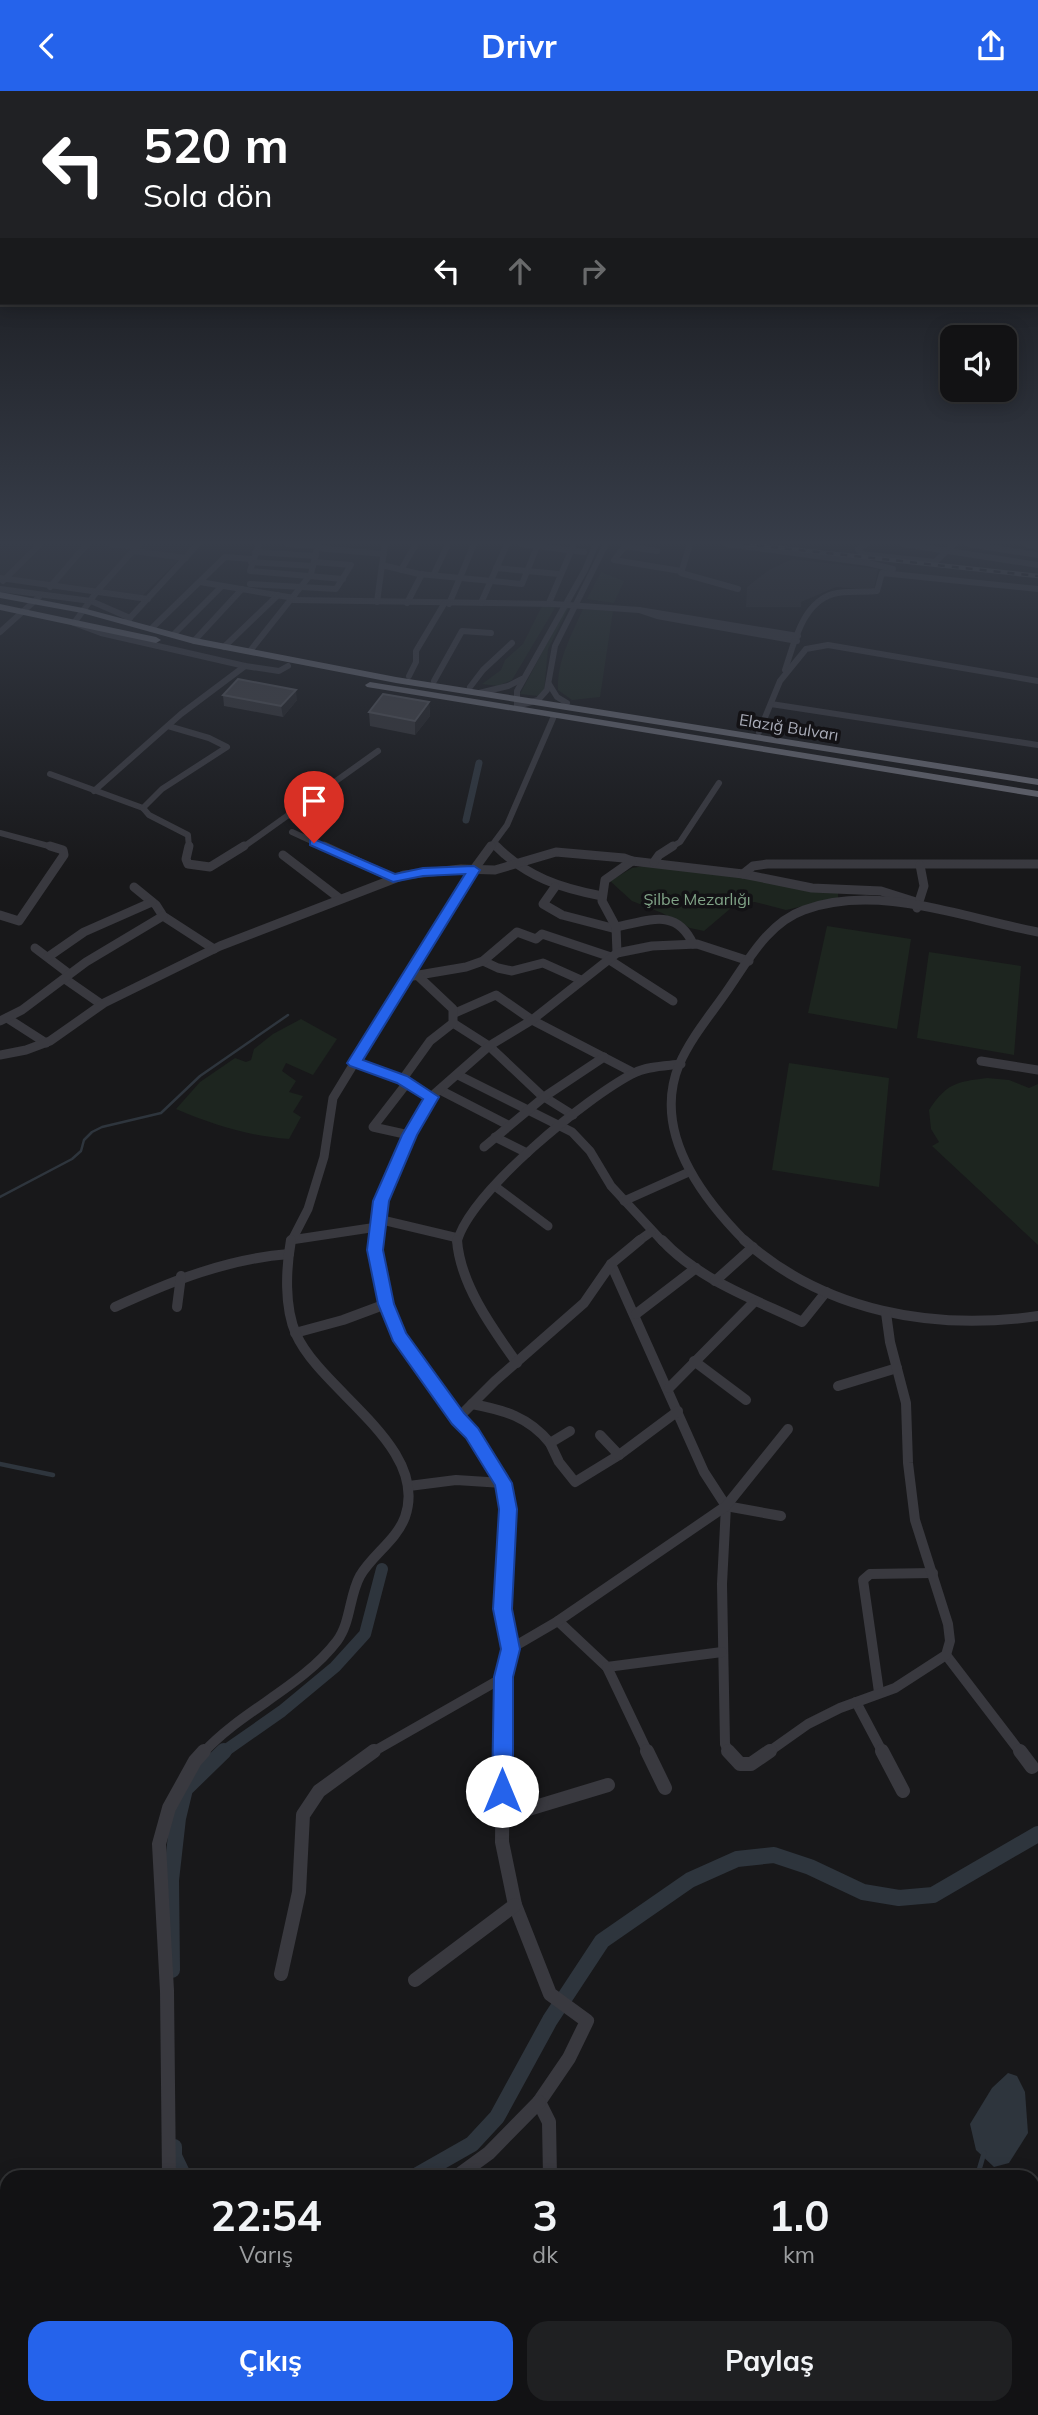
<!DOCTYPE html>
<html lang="tr">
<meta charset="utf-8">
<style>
body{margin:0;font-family:Mulish,sans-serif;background:#1f2022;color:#f1f3f6;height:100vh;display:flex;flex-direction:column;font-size:26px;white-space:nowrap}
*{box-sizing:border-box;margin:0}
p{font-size:23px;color:#9c9ea0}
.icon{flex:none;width:38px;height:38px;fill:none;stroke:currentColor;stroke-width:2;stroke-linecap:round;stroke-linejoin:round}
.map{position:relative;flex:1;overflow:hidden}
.sheet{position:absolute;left:0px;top:2079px;width:1040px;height:245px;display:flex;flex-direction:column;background:#121214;border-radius:21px 21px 0 0;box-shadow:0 4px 18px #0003,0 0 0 2px #313234}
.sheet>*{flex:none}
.hud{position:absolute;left:0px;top:0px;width:1040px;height:214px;box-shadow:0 4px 18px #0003,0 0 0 2px #313234;background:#202124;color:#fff;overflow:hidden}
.tools{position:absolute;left:940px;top:234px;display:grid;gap:14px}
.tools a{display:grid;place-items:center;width:77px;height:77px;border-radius:14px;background:#121214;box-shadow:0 4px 18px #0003,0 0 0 2px #313234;font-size:35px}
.pin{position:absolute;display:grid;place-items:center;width:60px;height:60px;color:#fff;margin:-72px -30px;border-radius:50% 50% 50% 0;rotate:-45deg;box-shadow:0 0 7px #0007}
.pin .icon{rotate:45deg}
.me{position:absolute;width:77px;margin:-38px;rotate:0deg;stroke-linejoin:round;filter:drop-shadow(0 0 5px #0008)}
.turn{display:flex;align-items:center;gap:24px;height:147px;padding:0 28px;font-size:32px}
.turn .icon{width:91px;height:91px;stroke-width:2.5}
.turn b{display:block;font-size:49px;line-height:60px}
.lanes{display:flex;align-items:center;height:66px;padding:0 28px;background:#0003;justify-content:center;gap:35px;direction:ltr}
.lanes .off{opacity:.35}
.eta{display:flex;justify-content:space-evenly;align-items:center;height:119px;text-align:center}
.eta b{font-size:42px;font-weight:700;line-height:49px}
.cta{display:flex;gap:14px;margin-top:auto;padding:14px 28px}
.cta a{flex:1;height:80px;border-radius:21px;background:#2563eb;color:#fff;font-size:28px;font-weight:700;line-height:80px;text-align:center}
.cta a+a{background:#1f2022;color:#f1f3f6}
header{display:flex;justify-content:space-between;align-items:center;height:91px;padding:0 28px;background:#2563eb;color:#fff;font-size:32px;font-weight:700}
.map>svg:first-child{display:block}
.built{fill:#242427}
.green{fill:#1d251f}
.water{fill:#2e353d}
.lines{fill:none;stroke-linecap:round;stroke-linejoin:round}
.stream-far2{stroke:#2e353d;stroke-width:2.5}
.stream-far1{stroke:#2e353d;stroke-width:4.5}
.stream{stroke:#2e353d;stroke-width:5}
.canal-far2{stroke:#2e353d;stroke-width:7}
.canal-far1{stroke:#2e353d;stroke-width:12}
.canal{stroke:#2e353d;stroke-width:16}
.minor-far3{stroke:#39393f;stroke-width:6}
.minor-far2{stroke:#39393f;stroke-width:9}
.minor-far1{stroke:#39393f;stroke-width:10}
.minor{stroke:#39393f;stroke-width:14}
.highway{fill:#65666f;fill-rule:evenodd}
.rail-casing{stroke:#4c4d53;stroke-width:4.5}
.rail{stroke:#131215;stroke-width:2.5;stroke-dasharray:7;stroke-linecap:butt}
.wall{fill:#343438}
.shaded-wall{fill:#232326}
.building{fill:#414146;stroke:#515258;stroke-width:2}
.route{fill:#2563eb;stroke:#184099;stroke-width:2}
.labels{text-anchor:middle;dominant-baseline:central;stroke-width:7;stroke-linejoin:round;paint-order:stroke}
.far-street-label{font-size:16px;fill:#aaadb9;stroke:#131215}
.far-park-label{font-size:16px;fill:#81a488;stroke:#131215}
</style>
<header><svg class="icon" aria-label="back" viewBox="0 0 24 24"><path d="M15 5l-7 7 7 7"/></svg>Drivr<svg class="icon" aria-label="share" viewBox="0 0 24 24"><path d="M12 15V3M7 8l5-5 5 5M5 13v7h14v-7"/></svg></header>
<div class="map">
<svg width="1038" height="2324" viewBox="0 0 1038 2324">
<rect width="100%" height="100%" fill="#18181a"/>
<g class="built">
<path d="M 0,453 L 195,453 L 137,510 L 75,496 L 0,488 Z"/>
<path d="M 792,468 L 878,478 L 874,499 L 836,496 L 801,511 L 801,516 L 746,516 L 747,496 L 769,479 Z"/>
</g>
<g class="green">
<path d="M 601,481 L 624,490 L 614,512 L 587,508 Z"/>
<path d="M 542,515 L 556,515 L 512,589 L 498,595 L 482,593 L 501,579 L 505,569 L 523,553 Z"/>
<path d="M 567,515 L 569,516 L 548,558 L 544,600 L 538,605 L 520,603 Z"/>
<path d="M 583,518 L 613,520 L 600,606 L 572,609 L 558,599 C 557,569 571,545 583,518 Z"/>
<path d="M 644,775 L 672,776 L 838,801 L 838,807 L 786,819 L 755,811 L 737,812 L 704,840 L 690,837 L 662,822 L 632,810 L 610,790 L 632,777 Z"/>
<path d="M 827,835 L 911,848 L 897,938 L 808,922 Z"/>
<path d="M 929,861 L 1021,875 L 1014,964 L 917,947 Z"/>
<path d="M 301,928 L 337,948 L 313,984 L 286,972 L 282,980 L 296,990 L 289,1001 L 303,1005 L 293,1021 L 301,1026 L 289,1048 C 248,1045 214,1034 176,1018 L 200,991 L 235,967 L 246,971 L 251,969 L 254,958 L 273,943 Z"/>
<path d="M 789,972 L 889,987 L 879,1096 L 772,1079 Z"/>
<path d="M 987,987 L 1009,989 L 1029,997 L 1038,993 L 1038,1154 L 932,1055 L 939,1051 L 931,1038 L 929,1019 C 947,992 956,991 987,987 Z"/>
</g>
<path class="water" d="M 1008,1982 L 1017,1985 L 1025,2001 L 1028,2042 L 1009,2072 L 994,2076 L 976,2059 L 970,2033 L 992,1997 Z"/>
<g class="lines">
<path class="stream-far2" d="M 0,1106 L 72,1068 L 81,1060 L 84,1049 L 92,1041 L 102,1036 L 161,1022 L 200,985 L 288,924"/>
<path class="stream-far1" d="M 0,1373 L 53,1384"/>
<g class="stream">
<path d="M 977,2086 L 984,2062"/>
<path d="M 971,2317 L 971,2324"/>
</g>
<path class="canal-far2" d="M 466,729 L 479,672"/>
<path class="canal-far1" d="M 222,1662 L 282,1620 L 335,1576 L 365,1543 L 382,1478"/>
<g class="canal">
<path d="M 172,1879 L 171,1789 L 178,1727 L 185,1698 L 224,1660"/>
<path d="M 174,2056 L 174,2065 L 184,2086"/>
<path d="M 414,2086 L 472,2053 L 497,2026 L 550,1929 L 602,1850 L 690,1789 L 737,1768 L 774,1764 L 810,1776 L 863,1801 L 899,1807 L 933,1804 L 1038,1743"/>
</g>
<g class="minor-far3">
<path d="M 111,453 L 136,456"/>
<path d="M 139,453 L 98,499 L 74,532 L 101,542 L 245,575 L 279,580 L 288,575"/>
<path d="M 259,453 L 250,480 L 343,488"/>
<path d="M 287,453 L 318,455"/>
<path d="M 385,453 L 382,474 L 419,483 L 522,493 L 538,453"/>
<path d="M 521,453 L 584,461"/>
<path d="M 596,453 L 585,479 L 517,600 L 517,615 L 538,609 L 547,599 L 555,555 L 606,453"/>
<path d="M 690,453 L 681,482 L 738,498"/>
<path d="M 726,453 L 868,472"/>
<path d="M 866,453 L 858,458 L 868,472 L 893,478"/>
<path d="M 903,453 L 1038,474"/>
<path d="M 968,453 L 1038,464"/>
<path d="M 1026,453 L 1038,456"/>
<path d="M 317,457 L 384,463"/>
<path d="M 133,460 L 186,467"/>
<path d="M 657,460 L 625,455 L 614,469 L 681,480"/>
<path d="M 255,461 L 316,465"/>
<path d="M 861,463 L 935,471 L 954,453"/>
<path d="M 251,471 L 313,475"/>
<path d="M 496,477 L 559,483"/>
<path d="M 401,479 L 416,453"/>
<path d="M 434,483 L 448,453"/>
<path d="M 0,487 L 148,508"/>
<path d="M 3,490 L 40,453"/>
<path d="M 200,491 L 294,507"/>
<path d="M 250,493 L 336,498 L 351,474 L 314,471"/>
<path d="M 50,496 L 87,453"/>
<path d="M 0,498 L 91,510 L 130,527"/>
<path d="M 293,509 L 553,513 L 639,519"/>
<path d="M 377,511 L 382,474"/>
<path d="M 407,512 L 422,483"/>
<path d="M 481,512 L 507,453"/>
<path d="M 549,512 L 574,453"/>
<path d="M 449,513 L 474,453"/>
<path d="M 127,530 L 198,453"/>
<path d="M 151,538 L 225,466 L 252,468"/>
<path d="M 0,541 L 39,506"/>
<path d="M 173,544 L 222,495"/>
<path d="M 194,550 L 242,498"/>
<path d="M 797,550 L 657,525 L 639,519 L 798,545"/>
<path d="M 224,556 L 278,504"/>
<path d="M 250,560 L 311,483 L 318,453"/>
<path d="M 785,579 C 794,553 802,512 833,503 C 847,499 863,502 877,500 L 882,482 L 1038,498"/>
<path d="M 409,585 L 416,571 L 416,560 L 444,513"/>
<path d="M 434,590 L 462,540 L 491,542"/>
<path d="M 549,593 L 557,606 L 567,612"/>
<path d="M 470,596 L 483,579 L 512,552"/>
<path d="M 479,602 L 508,595 L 522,588"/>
<path d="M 771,613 L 1038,654"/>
<path d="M 759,641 L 780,590 L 806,558 L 828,554 L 1038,590"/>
<path d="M 50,683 L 143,717 L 162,698 L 227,656 L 209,647 L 168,635"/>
<path d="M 94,700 L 181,623 L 245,575"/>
<path d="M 143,717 L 149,724 L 188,744 L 189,757"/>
<path d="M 292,741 L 327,757"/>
<path d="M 0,742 L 56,757"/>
<path d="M 494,753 L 498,757"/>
<path d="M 242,757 L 378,660"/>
<path d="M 490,757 L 507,734 L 554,625"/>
<path d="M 670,757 L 680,751 L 719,692"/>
</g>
<g class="minor-far2">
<path d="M 189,755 L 186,768 L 188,773 L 210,776 L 244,755"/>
<path d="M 324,755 L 393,787"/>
<path d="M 496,755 C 527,786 560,797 602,805"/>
<path d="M 283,764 L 339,807"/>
<path d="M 632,770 L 743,783 L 812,797 L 881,800 L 919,812"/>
<path d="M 654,771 L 659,764 L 673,755"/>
<path d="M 743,783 L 753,775 L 767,773 L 1038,773"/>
<path d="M 134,796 L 156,814 L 163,825 L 214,858"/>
<path d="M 555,796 L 543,813 L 562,824 L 616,838"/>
<path d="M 917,817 L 924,795 L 920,774"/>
<path d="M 0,824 L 19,830 L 64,764 L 63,759 L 50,755"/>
<path d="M 616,836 C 649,830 676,816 693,853"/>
<path d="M 35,857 L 68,882"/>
<path d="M 48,866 L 84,841 L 152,811"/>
<path d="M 608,868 L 673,910"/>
<path d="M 483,870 L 498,877 L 512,880 L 543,872 L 581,889"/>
<path d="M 407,886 L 466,876 L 483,870 L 517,841 L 536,848 L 542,843 L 611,866"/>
<path d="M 65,888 L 101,913"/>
<path d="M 455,922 L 496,904 L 532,929 L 634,982"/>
<path d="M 7,927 L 46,952"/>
<path d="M 0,930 L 22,919 L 86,871 L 163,825"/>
<path d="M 453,932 L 489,955 L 541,1004 L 573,1024"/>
<path d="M 0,964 L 26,959 L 50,950 L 104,912 L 220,855 L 404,784 L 461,778 L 495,779 L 556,761 L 624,767 L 632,770 L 605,789 L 602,810 L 616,836 L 617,862"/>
<path d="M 981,970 L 1038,979"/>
<path d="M 355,972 L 402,989 L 431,1006"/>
<path d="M 458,984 L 572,1041 L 590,1060 L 611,1095 L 663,1151"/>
<path d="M 402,989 L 430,950 L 453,932 L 453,918 L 417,884"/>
<path d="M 407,992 L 373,1036 L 409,1044"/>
<path d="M 442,1000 L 508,1034"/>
<path d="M 495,1046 L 527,1062"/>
<path d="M 484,1056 L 544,1006 L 604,966"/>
<path d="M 496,1096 L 548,1135"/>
<path d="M 624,1110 L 689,1081"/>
<path d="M 378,1128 L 458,1147"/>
<path d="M 291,1149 L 377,1136"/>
<path d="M 291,1151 L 308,1118 L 324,1066 L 333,1007 L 464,792 L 491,755"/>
<path d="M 376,1151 L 381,1110 L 409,1044 L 431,1006 L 489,955 L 532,929 L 617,862 L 652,855 L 697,853 L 749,870"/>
<path d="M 457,1151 C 470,1101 587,1006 634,982 C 648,975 666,975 681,973"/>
<path d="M 637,1151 L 651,1141"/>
<path d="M 746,1151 C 701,1106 652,1040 679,974 C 692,944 714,920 731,894 C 750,866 770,831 804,819 C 878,792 964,827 1038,841"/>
</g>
<g class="minor-far1">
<path d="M 376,1149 L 375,1159 L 386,1213 L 399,1245 L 458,1327 L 472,1342 L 503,1392 L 508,1418 L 502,1518 L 510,1558 L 504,1586 L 503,1662"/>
<path d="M 457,1149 C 460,1193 492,1237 517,1272"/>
<path d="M 662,1149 C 699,1189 754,1208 802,1231 L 826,1201"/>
<path d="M 744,1149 C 825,1221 933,1240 1038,1225"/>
<path d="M 611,1173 L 704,1381 L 726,1415 L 722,1493 L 725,1653 L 729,1662"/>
<path d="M 715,1190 L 753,1156"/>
<path d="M 115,1216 C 172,1190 226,1168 289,1163"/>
<path d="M 177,1216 L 181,1185"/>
<path d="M 636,1223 L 696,1177"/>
<path d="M 295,1242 L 343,1229 L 386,1213"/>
<path d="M 694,1270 L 746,1309"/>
<path d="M 838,1295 L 897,1277"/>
<path d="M 669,1297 L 754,1211"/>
<path d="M 472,1313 C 504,1319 529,1326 550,1352"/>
<path d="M 458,1327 L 495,1290 L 584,1212 L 611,1173 L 640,1149"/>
<path d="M 570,1340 L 550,1352 L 559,1371 L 575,1391 L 619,1364 L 678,1320"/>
<path d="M 600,1344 L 619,1364"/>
<path d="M 409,1395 L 456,1389 L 503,1392"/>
<path d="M 726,1415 L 781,1425"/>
<path d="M 558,1530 L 607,1576 L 722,1561"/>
<path d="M 510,1558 L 558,1530 L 726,1415 L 788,1338"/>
<path d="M 946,1564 L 1021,1662"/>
<path d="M 607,1576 L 648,1662"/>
<path d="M 879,1601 L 863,1489 L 870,1483 L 933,1482"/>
<path d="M 856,1611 L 883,1662"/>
<path d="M 203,1662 C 242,1619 302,1596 337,1550 C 351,1531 349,1505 360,1485 C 372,1464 396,1450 405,1426 C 430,1355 321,1300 296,1243 C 284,1216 286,1177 291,1149"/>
<path d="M 371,1662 L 504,1586"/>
<path d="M 767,1662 L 808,1633 L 840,1617 L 895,1597 L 946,1564 L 950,1550 L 948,1533 L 915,1429 L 908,1372 L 906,1312 L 890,1251 L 886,1222"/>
</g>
<g class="minor">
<path d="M 503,1660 L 502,1751 L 515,1814 L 550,1903 L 587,1930 L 569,1967 L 539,2011 L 549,2031 L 550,2086"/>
<path d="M 647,1660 L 665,1697"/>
<path d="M 728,1660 L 740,1673 L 751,1673 L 770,1660"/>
<path d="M 882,1660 L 903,1700"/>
<path d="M 1020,1660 L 1032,1676"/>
<path d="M 502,1726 L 608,1694"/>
<path d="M 281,1883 L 299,1801 L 303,1724 L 319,1700 L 374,1660"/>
<path d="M 415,1889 L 515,1814"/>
<path d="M 169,2086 L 167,1900 L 159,1753 L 169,1717 L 195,1670 L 204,1660"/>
<path d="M 456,2086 L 489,2062 L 539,2011"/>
</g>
<g class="highway">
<path d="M 0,501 L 83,517 L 195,547 L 396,586 L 1038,688 L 1038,694 L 396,592 L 194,553 L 82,522 L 0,507 Z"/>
<path d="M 0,513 L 156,546 L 161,549 L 156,552 L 0,519 Z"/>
<path d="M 370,591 L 1038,700 L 1038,706 L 367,596 L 365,594 Z"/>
</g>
<g class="rail-casing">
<path id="rail" d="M 743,453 L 1038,485"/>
</g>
<use href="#rail" class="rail"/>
</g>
<g class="wall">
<path d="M 223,604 L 297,609 L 283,626 L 224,615 Z"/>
<path d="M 429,611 L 430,625 L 415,644 L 370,635 L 369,621 Z"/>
</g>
<g class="shaded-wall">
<path d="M 296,599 L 297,609 L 283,626 L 281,615 Z"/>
<path d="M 429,611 L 430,625 L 415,644 L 415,630 Z"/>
</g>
<g class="building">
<path d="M 238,588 L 296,599 L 281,615 L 223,604 Z"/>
<path d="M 383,603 L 429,611 L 415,630 L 369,621 Z"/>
</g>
<linearGradient id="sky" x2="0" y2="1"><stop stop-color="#0d0d0e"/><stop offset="0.58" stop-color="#373d49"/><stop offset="1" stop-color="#373d49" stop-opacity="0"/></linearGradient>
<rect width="1038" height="779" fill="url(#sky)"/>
<path class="route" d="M 314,748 L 395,783 L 423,777 L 474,775 L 480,779 L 363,969 L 407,985 L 439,1006 L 417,1044 L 389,1110 L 383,1159 L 394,1213 L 406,1242 L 464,1322 L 478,1337 L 512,1392 L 517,1418 L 512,1518 L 520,1558 L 513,1586 L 513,1700 L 510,1707 L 502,1710 L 495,1707 L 492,1700 L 494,1586 L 501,1558 L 493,1518 L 499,1418 L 495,1394 L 466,1347 L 452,1333 L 393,1250 L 378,1213 L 367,1159 L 373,1110 L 402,1044 L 423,1008 L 397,992 L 350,975 L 347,972 L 465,783 L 423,785 L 393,791 L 310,754 L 310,749 Z"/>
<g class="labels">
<g class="far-street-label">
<text transform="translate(789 636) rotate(9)">Elazığ Bulvarı</text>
</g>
<g class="far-park-label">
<text x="697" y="808">Şilbe Mezarlığı</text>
</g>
</g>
</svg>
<div class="tools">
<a><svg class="icon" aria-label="sound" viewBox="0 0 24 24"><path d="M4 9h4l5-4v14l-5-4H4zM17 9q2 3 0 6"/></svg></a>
</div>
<div class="pin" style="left:314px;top:752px;background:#d93025"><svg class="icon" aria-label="arrive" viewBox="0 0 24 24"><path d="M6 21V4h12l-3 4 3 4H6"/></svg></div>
<svg class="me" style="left:502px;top:1700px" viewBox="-20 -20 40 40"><circle r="19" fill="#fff"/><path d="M0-13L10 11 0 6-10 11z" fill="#2563eb"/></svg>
<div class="hud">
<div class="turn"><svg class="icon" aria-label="left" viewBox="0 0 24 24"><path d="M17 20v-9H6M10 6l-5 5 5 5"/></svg><div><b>520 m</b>Sola dön</div></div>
<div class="lanes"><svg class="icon" aria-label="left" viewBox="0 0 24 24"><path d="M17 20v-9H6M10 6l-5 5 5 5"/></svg><svg class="icon off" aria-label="ahead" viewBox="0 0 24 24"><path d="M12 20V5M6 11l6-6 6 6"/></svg><svg class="icon off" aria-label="right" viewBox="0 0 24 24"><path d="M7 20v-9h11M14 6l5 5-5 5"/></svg></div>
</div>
<section class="sheet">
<div class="eta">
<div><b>22:54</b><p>Varış</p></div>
<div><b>3</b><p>dk</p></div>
<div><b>1.0</b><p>km</p></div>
</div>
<div class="cta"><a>Çıkış</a><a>Paylaş</a></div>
</section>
</div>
